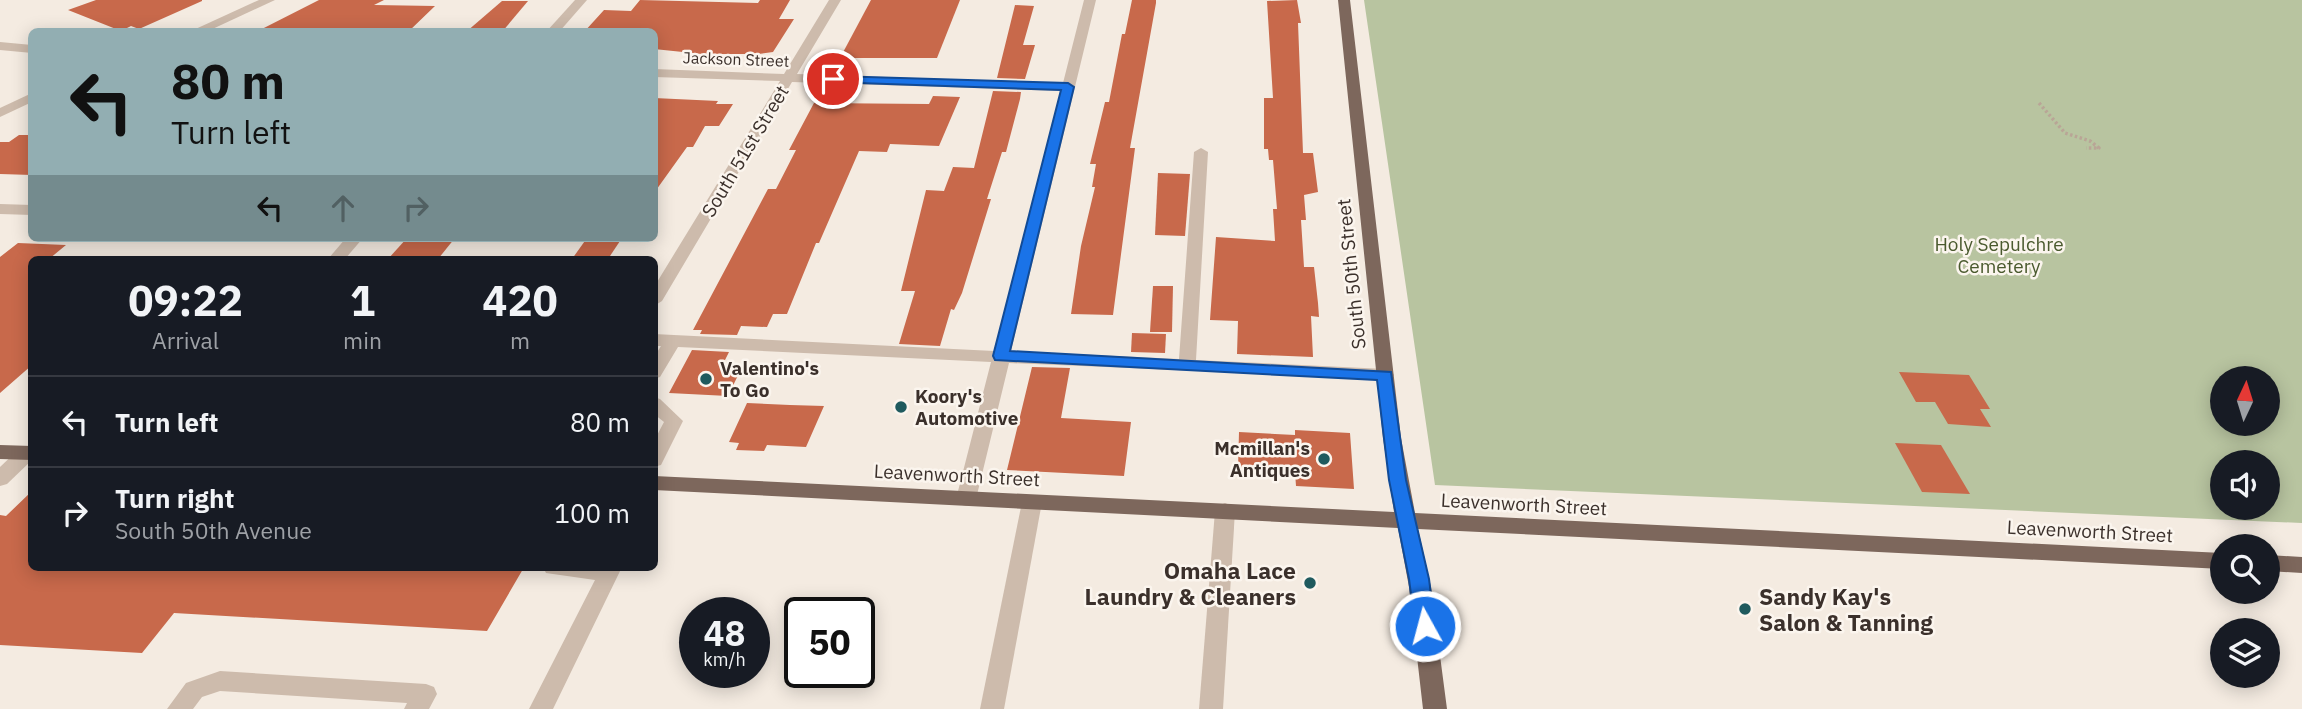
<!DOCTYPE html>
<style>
body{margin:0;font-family:"IBM Plex Sans",sans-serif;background:#20242c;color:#f1f3f6;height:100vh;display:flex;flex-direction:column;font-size:26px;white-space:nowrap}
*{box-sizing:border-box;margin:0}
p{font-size:23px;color:#9ea1a6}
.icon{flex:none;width:38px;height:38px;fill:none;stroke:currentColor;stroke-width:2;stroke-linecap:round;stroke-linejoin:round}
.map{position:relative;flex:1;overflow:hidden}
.sheet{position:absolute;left:28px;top:256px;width:630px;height:315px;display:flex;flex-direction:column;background:#171b24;border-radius:10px;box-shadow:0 4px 18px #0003}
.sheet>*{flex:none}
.banner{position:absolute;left:28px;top:28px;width:630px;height:214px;border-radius:10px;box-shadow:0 4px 18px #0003;background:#92aeb2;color:#111;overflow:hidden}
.needle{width:46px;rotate:4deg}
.controls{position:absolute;left:2210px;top:366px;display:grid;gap:14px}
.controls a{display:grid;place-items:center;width:70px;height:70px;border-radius:50%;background:#171b24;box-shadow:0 4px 18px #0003;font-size:35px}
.speed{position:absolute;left:679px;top:597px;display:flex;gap:14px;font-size:35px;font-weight:700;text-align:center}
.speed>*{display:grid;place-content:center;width:91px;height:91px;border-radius:50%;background:#171b24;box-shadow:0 4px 18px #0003;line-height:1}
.speed small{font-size:18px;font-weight:400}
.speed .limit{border:4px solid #111;border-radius:10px;background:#fff;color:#111}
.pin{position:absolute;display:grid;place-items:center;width:60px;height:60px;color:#fff;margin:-30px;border:4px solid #fff;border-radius:50%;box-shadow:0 2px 7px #0007}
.me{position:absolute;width:77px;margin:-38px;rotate:353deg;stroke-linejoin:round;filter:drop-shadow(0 0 5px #0008)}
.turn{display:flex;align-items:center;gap:24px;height:147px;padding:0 28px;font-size:32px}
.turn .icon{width:91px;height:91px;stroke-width:2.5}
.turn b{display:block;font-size:49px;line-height:60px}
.lanes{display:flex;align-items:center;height:66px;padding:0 28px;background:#0003;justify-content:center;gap:35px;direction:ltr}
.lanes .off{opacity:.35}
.eta{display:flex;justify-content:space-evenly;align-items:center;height:119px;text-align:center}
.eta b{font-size:42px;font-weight:700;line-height:49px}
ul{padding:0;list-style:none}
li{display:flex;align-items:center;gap:21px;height:91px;padding:0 28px;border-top:2px solid #363941}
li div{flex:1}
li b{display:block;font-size:26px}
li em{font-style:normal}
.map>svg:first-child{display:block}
.green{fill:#b8c4a0;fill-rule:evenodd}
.building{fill:#c8694b}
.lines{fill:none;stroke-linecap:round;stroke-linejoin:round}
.path{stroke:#b9a596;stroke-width:3.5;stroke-dasharray:2.5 2.5;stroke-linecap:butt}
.minor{fill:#cdbbac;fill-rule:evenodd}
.major{fill:#7d675c;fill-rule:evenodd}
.route{fill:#1a73e8;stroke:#114b97;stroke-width:2}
.poi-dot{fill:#1f5a5e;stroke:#fbf5ee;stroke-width:2.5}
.labels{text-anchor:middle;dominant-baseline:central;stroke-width:5;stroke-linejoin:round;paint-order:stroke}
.far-street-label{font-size:16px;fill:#3b302b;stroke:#fbf5ee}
.street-label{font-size:19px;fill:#3b302b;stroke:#fbf5ee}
.park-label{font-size:19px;fill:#4a5a2e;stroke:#fbf5ee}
.poi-label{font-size:19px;font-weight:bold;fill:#3b302b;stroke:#fbf5ee;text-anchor:start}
.near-poi-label{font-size:23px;font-weight:bold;fill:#3b302b;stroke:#fbf5ee;text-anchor:end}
</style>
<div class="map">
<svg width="2302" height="709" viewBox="0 0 2302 709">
<rect width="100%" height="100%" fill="#f4ebe1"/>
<path class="green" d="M 1364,0 L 2302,0 L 2302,523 L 1435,485 ZM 2222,378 L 2268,378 L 2268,424 L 2222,424 ZM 2222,462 L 2268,462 L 2268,508 L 2222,508 Z"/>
<g class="building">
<path d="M 96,0 L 202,0 L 202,1 L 139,29 L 131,26 L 121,31 L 68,10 Z"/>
<path d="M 319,0 L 384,0 L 374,5 L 435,6 L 408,32 L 256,32 Z"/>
<path d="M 640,0 L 758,3 L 760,0 L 790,0 L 779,19 L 794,19 L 773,52 L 759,54 L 702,54 L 654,49 L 654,32 L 584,32 L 604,10 L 631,11 Z"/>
<path d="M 871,0 L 960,0 L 937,58 L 840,58 Z"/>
<path d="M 1132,0 L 1156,0 L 1156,3 L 1130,148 L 1135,148 L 1113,315 L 1071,314 L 1081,246 L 1095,187 L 1092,187 L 1096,164 L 1090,164 L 1105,102 L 1109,102 L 1122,34 L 1125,34 Z"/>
<path d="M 1297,0 L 1301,23 L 1298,23 L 1303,153 L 1313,153 L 1318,192 L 1304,195 L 1306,220 L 1301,220 L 1304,267 L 1314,267 L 1318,303 L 1319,317 L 1311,316 L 1313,357 L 1237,354 L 1238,321 L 1210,320 L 1216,237 L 1275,241 L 1273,209 L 1277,209 L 1273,160 L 1269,160 L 1268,149 L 1264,149 L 1264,98 L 1273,98 L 1267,1 Z"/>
<path d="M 502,1 L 528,1 L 502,32 L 466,32 Z"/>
<path d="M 1015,5 L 1034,6 L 1023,45 L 1035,45 L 1025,79 L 997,78 Z"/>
<path d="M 993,91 L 1021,92 L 1020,99 L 1006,152 L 1002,152 L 987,199 L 991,199 L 962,293 L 954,310 L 951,309 L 940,346 L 899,344 L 915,291 L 901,291 L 926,190 L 944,191 L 953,167 L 974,168 Z"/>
<path d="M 933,96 L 960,97 L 939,146 L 890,144 L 887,152 L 859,151 L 819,243 L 816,243 L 787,314 L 773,314 L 767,327 L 741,326 L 737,335 L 700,334 L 702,330 L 693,330 L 768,189 L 776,189 L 796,150 L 789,150 L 814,103 L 929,104 Z"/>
<path d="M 654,98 L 718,101 L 716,104 L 733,104 L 719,126 L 705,126 L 693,147 L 687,147 L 654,193 Z"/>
<path d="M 19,135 L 32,135 L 32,175 L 0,174 L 0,142 L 9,142 Z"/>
<path d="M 1158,173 L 1190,174 L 1185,236 L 1155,235 Z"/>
<path d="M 407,238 L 455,238 L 438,259 L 388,259 Z"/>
<path d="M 587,238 L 622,238 L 608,259 L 572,259 Z"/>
<path d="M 18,243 L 66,245 L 49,259 L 32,259 L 32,365 L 0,393 L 0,257 Z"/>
<path d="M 1153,286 L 1173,286 L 1172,332 L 1150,332 Z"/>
<path d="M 1132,333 L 1166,334 L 1165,353 L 1131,352 Z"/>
<path d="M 692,350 L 729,352 L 723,364 L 743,365 L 728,396 L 669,393 Z"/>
<path d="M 1032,367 L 1070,368 L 1061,418 L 1131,422 L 1124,476 L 1007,470 Z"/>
<path d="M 1899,372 L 1969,375 L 1990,409 L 1980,409 L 1991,427 L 1948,424 L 1935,402 L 1916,402 Z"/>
<path d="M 747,403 L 790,405 L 824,406 L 806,447 L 767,445 L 764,451 L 736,450 L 739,443 L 729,442 Z"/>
<path d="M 1295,430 L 1350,433 L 1354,489 L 1296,486 L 1295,472 L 1238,469 L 1239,432 L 1295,435 Z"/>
<path d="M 1895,443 L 1941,445 L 1970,494 L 1922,492 Z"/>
<path d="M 32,491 L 32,567 L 523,569 L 487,631 L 174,613 L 142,653 L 0,645 L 0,515 L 6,516 Z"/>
</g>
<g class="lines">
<path class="path" d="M 2039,103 L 2065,133 L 2090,141 L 2099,148 L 2086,148"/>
<g class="minor">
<path d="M 259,0 L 275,0 L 206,32 L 189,32 Z"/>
<path d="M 575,0 L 587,0 L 559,32 L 546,32 Z"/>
<path d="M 829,0 L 841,0 L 797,74 L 1063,83 L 1084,0 L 1096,0 L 1011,351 L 1179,359 L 1194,152 L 1201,148 L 1208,152 L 1196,360 L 1385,369 L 1391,371 L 1394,375 L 1391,379 L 1009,363 L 976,499 L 973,504 L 966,506 L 959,504 L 956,499 L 991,362 L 678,347 L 660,377 L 654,379 L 654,357 L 661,346 L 654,346 L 654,334 L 994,351 L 1061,91 L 792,82 L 662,301 L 654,306 L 654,287 L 780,81 L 654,77 L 654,69 L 784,74 Z"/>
<path d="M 0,42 L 32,45 L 32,53 L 0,50 Z"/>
<path d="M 32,93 L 32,102 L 0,117 L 0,108 Z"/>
<path d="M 0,204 L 32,205 L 32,215 L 0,214 Z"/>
<path d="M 346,238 L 363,238 L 345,259 L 328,259 Z"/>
<path d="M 654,397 L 660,399 L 683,421 L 661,465 L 654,467 L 654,441 L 664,422 L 654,414 Z"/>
<path d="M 27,446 L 32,448 L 32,460 L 7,484 L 0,486 L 0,467 L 20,448 Z"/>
<path d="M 1032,495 L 1039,497 L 1042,502 L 1004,709 L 980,709 L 1022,502 L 1025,497 Z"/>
<path d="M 1225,503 L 1232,506 L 1235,511 L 1223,709 L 1199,709 L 1215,511 L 1218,506 Z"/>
<path d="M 543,567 L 622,567 L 553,709 L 529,709 L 595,580 L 546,573 Z"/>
<path d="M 220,671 L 426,684 L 434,687 L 437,694 L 429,709 L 404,709 L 407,703 L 220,691 L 202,697 L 193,709 L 167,709 L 186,683 Z"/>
</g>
<g class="major">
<path d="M 1338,0 L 1350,0 L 1401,438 L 1415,513 L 2222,553 L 2222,569 L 1418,529 L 1431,587 L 1447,709 L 1423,709 L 1409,587 L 1398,528 L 654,490 L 654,476 L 1394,512 L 1383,438 Z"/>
<path d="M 0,445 L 32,446 L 32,460 L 0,459 Z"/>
<path d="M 2268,555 L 2302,557 L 2302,573 L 2268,571 Z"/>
</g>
</g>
<path class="route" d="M 833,76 L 1068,83 L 1074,87 L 1010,351 L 1391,372 L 1406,480 L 1429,579 L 1435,626 L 1432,632 L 1425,635 L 1418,632 L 1415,626 L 1409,579 L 1389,480 L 1377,380 L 995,360 L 993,356 L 1061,90 L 829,82 L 827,79 Z"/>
<g class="poi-dot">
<circle cx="706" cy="379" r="7"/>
<circle cx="901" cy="407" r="7"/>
<circle cx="1324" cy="459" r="7"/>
<circle cx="1310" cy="583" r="7"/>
<circle cx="1745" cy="609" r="7"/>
</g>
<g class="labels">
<g class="far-street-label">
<text transform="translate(736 59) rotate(2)">Jackson Street</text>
</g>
<g class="street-label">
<text transform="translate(745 151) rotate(-59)">South 51st Street</text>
<text transform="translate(1351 274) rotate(-96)">South 50th Street</text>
<text transform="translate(957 475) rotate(3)">Leavenworth Street</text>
<text transform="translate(1524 504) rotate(3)">Leavenworth Street</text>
<text transform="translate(2090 531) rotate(3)">Leavenworth Street</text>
</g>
<g class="park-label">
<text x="1999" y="244">Holy Sepulchre<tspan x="1999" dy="22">Cemetery</tspan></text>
</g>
<g class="poi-label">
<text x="720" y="368">Valentino's<tspan x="720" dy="22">To Go</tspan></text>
<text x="915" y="396">Koory's<tspan x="915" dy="22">Automotive</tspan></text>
<text x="1310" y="448" text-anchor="end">Mcmillan's<tspan x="1310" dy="22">Antiques</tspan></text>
</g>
<g class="near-poi-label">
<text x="1296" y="570">Omaha Lace<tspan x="1296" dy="26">Laundry &amp; Cleaners</tspan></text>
<text x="1759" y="596" text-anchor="start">Sandy Kay's<tspan x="1759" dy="26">Salon &amp; Tanning</tspan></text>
</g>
</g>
</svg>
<div class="controls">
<a><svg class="needle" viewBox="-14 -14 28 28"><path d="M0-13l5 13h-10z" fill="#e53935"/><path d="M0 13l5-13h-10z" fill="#9ea1a6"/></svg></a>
<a><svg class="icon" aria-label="sound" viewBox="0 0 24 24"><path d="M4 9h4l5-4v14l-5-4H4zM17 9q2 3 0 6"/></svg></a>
<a><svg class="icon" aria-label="search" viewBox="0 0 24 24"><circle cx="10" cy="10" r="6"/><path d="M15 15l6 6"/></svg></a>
<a><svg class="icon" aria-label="layers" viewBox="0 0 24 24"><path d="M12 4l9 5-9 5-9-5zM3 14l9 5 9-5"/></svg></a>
</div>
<div class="speed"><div>48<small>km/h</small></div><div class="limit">50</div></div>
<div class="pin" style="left:833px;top:79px;background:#d93025"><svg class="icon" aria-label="arrive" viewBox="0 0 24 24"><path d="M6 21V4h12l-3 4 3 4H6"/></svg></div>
<svg class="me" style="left:1425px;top:626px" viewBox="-20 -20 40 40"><circle r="17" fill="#1a73e8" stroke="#fff" stroke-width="3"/><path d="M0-11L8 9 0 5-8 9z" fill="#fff"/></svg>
<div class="banner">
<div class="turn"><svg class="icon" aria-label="left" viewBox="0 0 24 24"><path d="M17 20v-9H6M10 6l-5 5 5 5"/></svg><div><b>80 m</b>Turn left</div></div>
<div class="lanes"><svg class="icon" aria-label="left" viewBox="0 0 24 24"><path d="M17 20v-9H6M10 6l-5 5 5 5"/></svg><svg class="icon off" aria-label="ahead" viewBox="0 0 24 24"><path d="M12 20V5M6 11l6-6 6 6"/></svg><svg class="icon off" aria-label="right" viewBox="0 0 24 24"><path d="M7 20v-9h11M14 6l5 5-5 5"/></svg></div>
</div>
<section class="sheet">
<div class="eta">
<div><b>09:22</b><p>Arrival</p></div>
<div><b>1</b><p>min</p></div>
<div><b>420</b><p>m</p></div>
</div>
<ul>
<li><svg class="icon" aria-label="left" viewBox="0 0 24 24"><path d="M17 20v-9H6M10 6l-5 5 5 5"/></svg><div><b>Turn left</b></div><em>80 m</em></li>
<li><svg class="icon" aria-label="right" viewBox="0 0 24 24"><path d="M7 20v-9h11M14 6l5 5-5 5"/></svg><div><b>Turn right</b><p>South 50th Avenue</p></div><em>100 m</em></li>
</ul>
</section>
</div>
